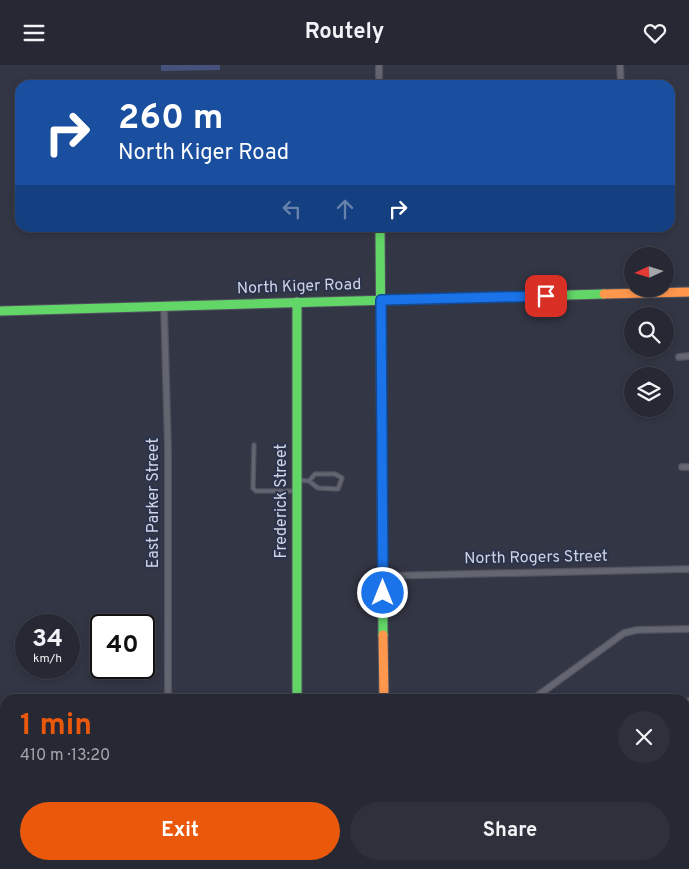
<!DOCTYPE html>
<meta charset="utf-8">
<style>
body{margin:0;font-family:Overpass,sans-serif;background:#2e303b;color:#f1f3f6;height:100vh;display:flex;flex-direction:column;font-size:19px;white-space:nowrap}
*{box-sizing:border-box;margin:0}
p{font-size:16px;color:#a4a6ac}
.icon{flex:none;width:28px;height:28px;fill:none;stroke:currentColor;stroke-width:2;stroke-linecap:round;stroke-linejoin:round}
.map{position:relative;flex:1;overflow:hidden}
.drawer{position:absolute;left:0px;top:629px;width:690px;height:176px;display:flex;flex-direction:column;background:#262833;border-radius:15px 15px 0 0;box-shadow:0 2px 8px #0003,0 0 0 1px #42444e}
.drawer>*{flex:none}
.guide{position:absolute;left:15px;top:15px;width:660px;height:152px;border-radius:15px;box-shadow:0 2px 8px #0003,0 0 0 1px #42444e;background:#1a4fa0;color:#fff;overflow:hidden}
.needle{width:32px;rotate:266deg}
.controls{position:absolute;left:624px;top:182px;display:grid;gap:10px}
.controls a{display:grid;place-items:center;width:50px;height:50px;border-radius:50%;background:#262833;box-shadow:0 2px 8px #0003,0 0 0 1px #42444e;font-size:25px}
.speed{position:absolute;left:15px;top:549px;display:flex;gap:10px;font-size:25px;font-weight:700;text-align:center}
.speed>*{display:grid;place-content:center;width:65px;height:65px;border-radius:50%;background:#262833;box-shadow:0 2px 8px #0003,0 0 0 1px #42444e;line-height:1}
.speed small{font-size:12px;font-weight:400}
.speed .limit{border:2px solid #111;border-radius:8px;background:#fff;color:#111}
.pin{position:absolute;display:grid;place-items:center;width:42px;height:42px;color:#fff;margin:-21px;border-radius:10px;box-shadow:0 2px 8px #0006}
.me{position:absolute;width:55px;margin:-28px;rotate:0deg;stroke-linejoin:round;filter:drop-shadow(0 0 4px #0008)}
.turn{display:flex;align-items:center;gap:18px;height:105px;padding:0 20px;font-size:22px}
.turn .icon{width:65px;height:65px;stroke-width:2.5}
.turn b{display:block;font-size:35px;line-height:42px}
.lanes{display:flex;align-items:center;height:48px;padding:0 20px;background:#0003;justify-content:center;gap:25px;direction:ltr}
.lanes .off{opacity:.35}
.round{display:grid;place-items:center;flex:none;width:52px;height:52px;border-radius:26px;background:#2e303b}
.headline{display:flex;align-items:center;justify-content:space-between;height:85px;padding:0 20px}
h1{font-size:30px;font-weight:700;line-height:38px;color:#ea580c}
.primary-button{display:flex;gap:10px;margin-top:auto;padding:10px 20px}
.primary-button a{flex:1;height:58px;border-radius:30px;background:#ea580c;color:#fff;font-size:20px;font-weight:700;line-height:58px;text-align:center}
.primary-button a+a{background:#2e303b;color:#f1f3f6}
header{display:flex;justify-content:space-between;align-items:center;height:65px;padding:0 20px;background:#262833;font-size:22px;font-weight:700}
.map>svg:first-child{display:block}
.green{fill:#47527c}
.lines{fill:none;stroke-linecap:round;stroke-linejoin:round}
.lane-casing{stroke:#51535f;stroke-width:5.5}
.street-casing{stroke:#51535f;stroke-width:8}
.fast-casing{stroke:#51535f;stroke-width:11}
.slow-casing{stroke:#51535f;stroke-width:11}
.lane{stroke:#636670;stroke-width:3}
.street{stroke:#636670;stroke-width:5.5}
.fast{stroke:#63d668;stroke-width:9}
.slow{stroke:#ff974d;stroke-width:9}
.route-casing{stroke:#114b97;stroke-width:12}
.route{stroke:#1a73e8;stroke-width:9}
.labels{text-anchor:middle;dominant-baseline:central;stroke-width:4;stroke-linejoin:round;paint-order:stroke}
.street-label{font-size:16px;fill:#ced3e3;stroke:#2b324c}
</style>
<header><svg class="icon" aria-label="menu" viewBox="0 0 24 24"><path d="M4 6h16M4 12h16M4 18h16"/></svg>Routely<svg class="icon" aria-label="heart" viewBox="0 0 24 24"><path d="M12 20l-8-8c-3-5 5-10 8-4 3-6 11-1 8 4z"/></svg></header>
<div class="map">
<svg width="689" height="804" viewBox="0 0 689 804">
<rect width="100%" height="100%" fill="#333644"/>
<path class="green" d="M 161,0 L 220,0 L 220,5 L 161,6 Z"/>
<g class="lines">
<g class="lane-casing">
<g id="lane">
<path d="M 254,380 L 253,423 L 256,426 L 296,426"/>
<path d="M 297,415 L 309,416 L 318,423 L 338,424 L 342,413 L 335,409 L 315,409 L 309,416"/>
<path d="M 0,787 L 5,799"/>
</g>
</g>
<g class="street-casing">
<g id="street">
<path d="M 379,0 L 379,20"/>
<path d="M 620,0 L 621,20"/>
<path d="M 164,241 L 168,384 L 168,634"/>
<path d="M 679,292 L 689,291"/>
<path d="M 682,402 L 689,402"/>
<path d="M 383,511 L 689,504"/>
<path d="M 533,634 L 624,568 L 637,565 L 689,564"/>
<path d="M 685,639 L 689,636"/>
<path d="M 0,668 L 5,667"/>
<path d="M 685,765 L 689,761"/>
<path d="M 0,785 L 5,785"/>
<path d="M 56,800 L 65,804"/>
<path d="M 170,800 L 170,804"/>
<path d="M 385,800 L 385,804"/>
<path d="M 296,804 L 296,800"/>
<path d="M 633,804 L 639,800"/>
</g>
</g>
<g class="fast-casing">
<g id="fast">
<path d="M 380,162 L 383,570"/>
<path d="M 297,237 L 297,634"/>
<path d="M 0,246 L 604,229"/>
</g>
</g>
<g class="slow-casing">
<g id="slow">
<path d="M 604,229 L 689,227"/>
<path d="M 383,570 L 384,634"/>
</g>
</g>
<use href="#lane" class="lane"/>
<use href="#street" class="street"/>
<use href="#fast" class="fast"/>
<use href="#slow" class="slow"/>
</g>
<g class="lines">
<g class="route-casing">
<path id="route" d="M 383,528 L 381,235 L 546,231"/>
</g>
<use href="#route" class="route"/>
</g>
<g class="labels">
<g class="street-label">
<text transform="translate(299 222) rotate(-2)">North Kiger Road</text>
<text transform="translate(282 436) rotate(-90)">Frederick Street</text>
<text transform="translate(154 438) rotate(-90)">East Parker Street</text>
<text transform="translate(536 493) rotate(-1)">North Rogers Street</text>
</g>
</g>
</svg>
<div class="controls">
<a><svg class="needle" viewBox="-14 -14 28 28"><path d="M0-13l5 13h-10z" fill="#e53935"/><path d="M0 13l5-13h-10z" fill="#a4a6ac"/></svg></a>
<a><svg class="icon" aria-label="search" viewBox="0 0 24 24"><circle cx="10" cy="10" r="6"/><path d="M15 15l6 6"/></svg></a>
<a><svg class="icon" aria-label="layers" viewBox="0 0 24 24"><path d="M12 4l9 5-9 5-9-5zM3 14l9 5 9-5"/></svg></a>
</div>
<div class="speed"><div>34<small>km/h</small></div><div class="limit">40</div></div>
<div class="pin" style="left:546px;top:231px;background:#d93025"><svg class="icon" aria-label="arrive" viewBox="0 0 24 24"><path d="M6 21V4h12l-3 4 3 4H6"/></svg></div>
<svg class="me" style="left:383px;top:528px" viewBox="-20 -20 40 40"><circle r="17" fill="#1a73e8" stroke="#fff" stroke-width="3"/><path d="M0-11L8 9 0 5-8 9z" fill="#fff"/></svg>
<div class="guide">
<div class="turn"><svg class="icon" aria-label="right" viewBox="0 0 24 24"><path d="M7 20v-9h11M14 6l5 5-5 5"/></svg><div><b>260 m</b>North Kiger Road</div></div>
<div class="lanes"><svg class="icon off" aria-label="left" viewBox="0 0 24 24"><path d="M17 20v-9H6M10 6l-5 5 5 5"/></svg><svg class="icon off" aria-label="ahead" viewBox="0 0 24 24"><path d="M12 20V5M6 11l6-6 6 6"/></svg><svg class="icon" aria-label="right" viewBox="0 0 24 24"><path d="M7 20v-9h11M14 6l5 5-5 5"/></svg></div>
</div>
<section class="drawer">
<div class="headline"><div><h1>1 min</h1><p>410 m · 13:20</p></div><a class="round"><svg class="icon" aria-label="close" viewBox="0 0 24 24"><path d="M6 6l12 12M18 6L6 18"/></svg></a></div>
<div class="primary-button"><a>Exit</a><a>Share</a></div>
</section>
</div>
